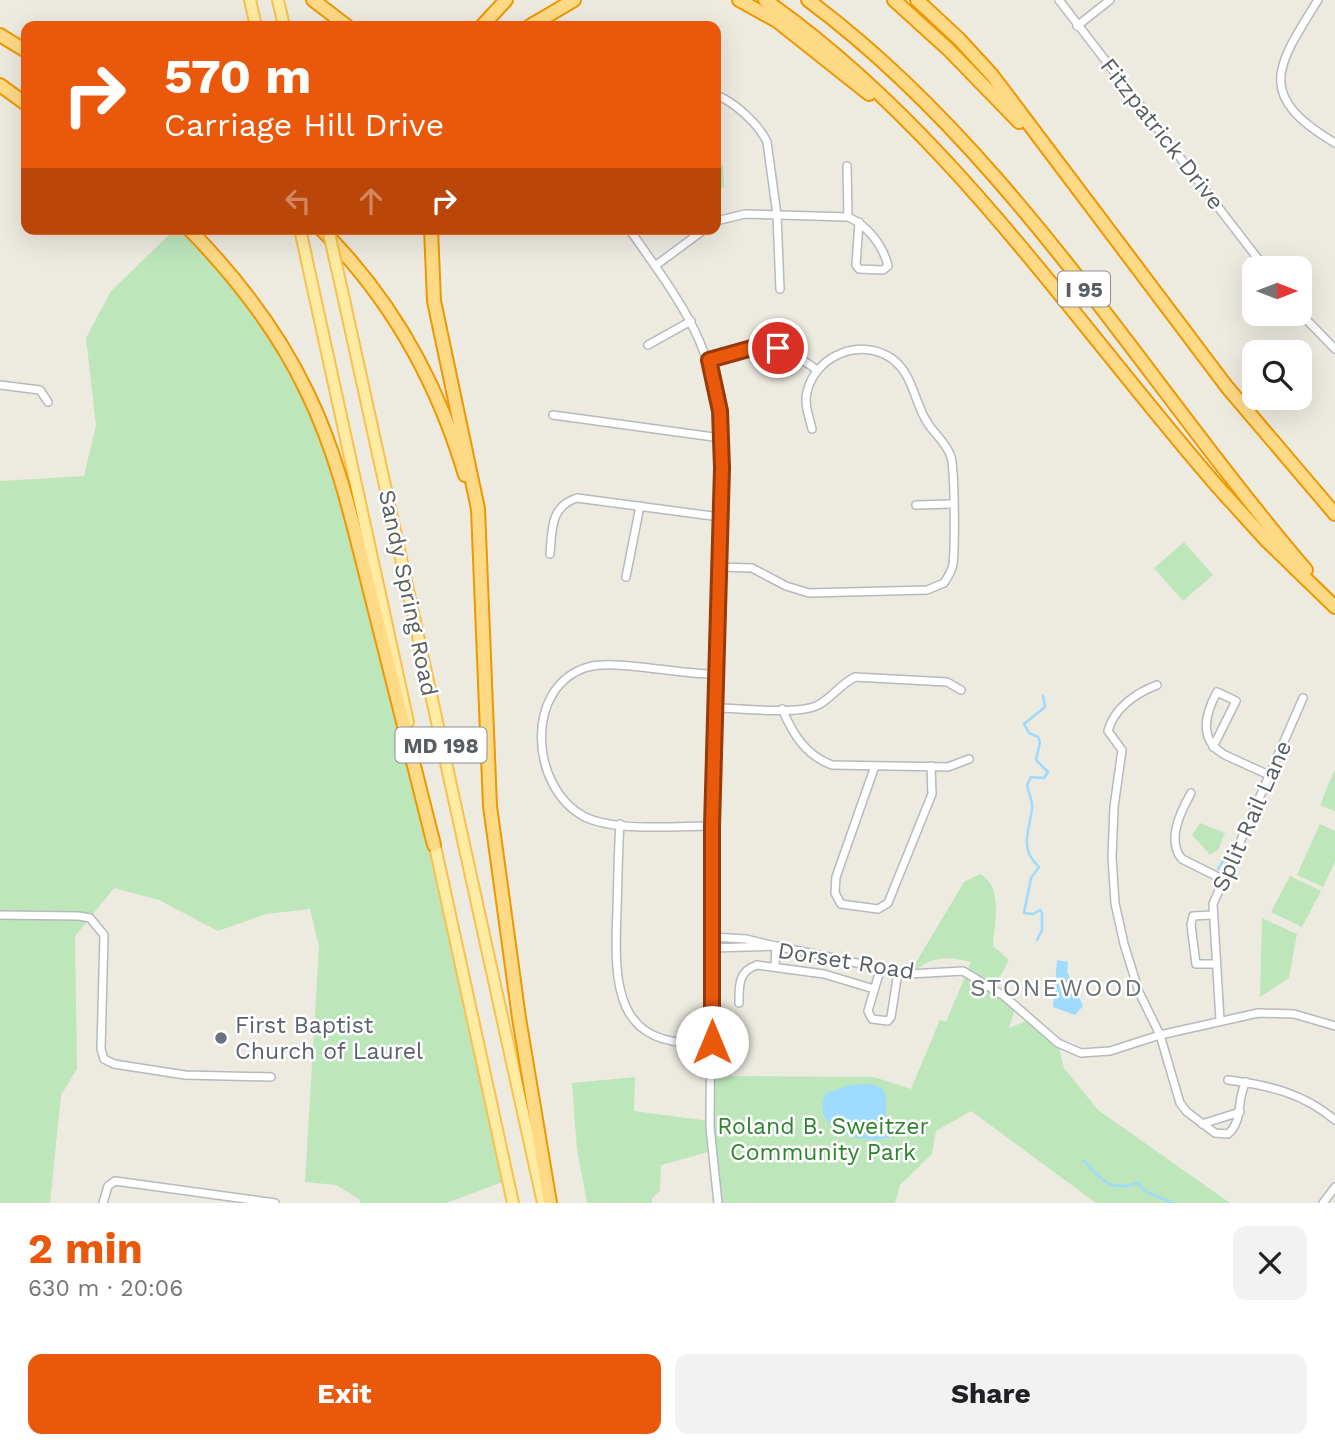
<!DOCTYPE html>
<meta charset="utf-8">
<style>
body{margin:0;font-family:"Work Sans",sans-serif;background:#f2f2f2;color:#202124;height:100vh;display:flex;flex-direction:column;font-size:26px;white-space:nowrap}
*{box-sizing:border-box;margin:0}
p{font-size:23px;color:#757577}
.icon{flex:none;width:38px;height:38px;fill:none;stroke:currentColor;stroke-width:2;stroke-linecap:round;stroke-linejoin:round}
.map{position:relative;height:1203px;overflow:hidden}
.drawer{display:flex;flex-direction:column;background:#fff;flex:1}
.drawer>*{flex:none}
.top-card{position:absolute;left:21px;top:21px;width:700px;height:214px;border-radius:14px;box-shadow:0 7px 28px #0002;background:#ea580c;color:#fff;overflow:hidden}
.needle{width:46px;rotate:90deg}
.fabs{position:absolute;left:1242px;top:256px;display:grid;gap:14px}
.fabs a{display:grid;place-items:center;width:70px;height:70px;border-radius:14px;background:#fff;box-shadow:0 7px 28px #0002;font-size:35px}
.pin{position:absolute;display:grid;place-items:center;width:60px;height:60px;color:#fff;margin:-30px;border:4px solid #fff;border-radius:50%;box-shadow:0 2px 7px #0007}
.me{position:absolute;width:77px;margin:-38px;rotate:0deg;stroke-linejoin:round;filter:drop-shadow(0 0 5px #0008)}
.turn{display:flex;align-items:center;gap:24px;height:147px;padding:0 28px;font-size:32px}
.turn .icon{width:91px;height:91px;stroke-width:2.5}
.turn b{display:block;font-size:49px;line-height:60px}
.lanes{display:flex;align-items:center;height:66px;padding:0 28px;background:#0003;justify-content:center;gap:35px;direction:ltr}
.lanes .off{opacity:.35}
.round{display:grid;place-items:center;flex:none;width:74px;height:74px;border-radius:14px;background:#f2f2f2}
.summary{display:flex;align-items:center;justify-content:space-between;height:119px;padding:0 28px}
h1{font-size:42px;font-weight:700;line-height:52px;color:#ea580c}
.action{display:flex;gap:14px;margin-top:auto;padding:14px 28px}
.action a{flex:1;height:80px;border-radius:14px;background:#ea580c;color:#fff;font-size:28px;font-weight:700;line-height:80px;text-align:center}
.action a+a{background:#f2f2f2;color:#202124}
.map>svg:first-child{display:block}
.green{fill:#bde6bb}
.water{fill:#9fdaff}
.lines{fill:none;stroke-linecap:round;stroke-linejoin:round}
.stream{stroke:#9fdaff;stroke-width:2.5}
.street-casing{stroke:#b6b9be;stroke-width:10}
.primary-casing{stroke:#f8c04f;stroke-width:14}
.highway-casing{stroke:#ee9800;stroke-width:16}
.street{stroke:#fff;stroke-width:7}
.primary{stroke:#ffeca4;stroke-width:10}
.highway{stroke:#ffda86;stroke-width:12}
.primary-bridge-casing{stroke:#f8c04f;stroke-width:14;stroke-linecap:butt}
.primary-bridge{stroke:#ffeca4;stroke-width:10}
.route-casing{stroke:#983908;stroke-width:18}
.route{stroke:#ea580c;stroke-width:12}
.worship-dot{fill:#6b7280;stroke:#fff;stroke-width:2.5}
.labels{text-anchor:middle;dominant-baseline:central;stroke-width:5;stroke-linejoin:round;paint-order:stroke}
.shield{fill:#fff;stroke:#8b8e91;stroke-width:2}
.shield-label{font-size:21px;font-weight:bold;fill:#595e62}
.street-label{font-size:23px;fill:#595e62;stroke:#fff}
.worship-label{font-size:23px;fill:#5b616d;stroke:#fff;text-anchor:start}
.park-label{font-size:23px;fill:#2f832f;stroke:#fff}
.neighbourhood-label{font-size:24px;letter-spacing:2px;fill:#6a7074;stroke:#fff}
</style>
<div class="map">
<svg width="1335" height="1203" viewBox="0 0 1335 1203">
<rect width="100%" height="100%" fill="#edeae0"/>
<g class="green">
<path d="M 716,159 L 723,166 L 724,187 L 720,189 L 716,183 Z"/>
<path d="M 175,229 L 189,229 L 263,318 L 324,430 L 434,845 L 508,1180 L 446,1203 L 360,1203 L 360,1200 L 336,1185 L 305,1182 L 319,947 L 310,909 L 266,914 L 218,931 L 159,900 L 114,888 L 75,936 L 77,1069 L 61,1095 L 50,1203 L 0,1203 L 0,481 L 84,476 L 96,425 L 86,338 L 111,291 Z"/>
<path d="M 1184,542 L 1213,575 L 1183,601 L 1154,568 Z"/>
<path d="M 1335,769 L 1335,811 L 1320,805 Z"/>
<path d="M 1200,823 L 1225,833 L 1218,850 L 1210,855 L 1192,835 Z"/>
<path d="M 1320,824 L 1335,831 L 1335,862 L 1323,887 L 1297,875 Z"/>
<path d="M 980,874 C 1004,887 994,923 993,946 L 1009,960 L 994,988 L 1016,1005 L 1009,1028 L 1031,1019 L 1058,1043 L 1064,1068 L 1098,1110 L 1230,1203 L 1096,1203 L 971,1111 L 936,1131 L 932,1154 L 900,1185 L 895,1203 L 719,1203 L 712,1151 L 661,1165 L 660,1191 L 652,1198 L 652,1203 L 587,1203 L 577,1149 L 572,1083 L 635,1077 L 634,1111 L 709,1121 L 711,1076 L 874,1077 L 911,1089 L 940,1020 L 946,1022 L 971,962 C 943,955 932,957 909,974 L 964,882 Z"/>
<path d="M 1290,876 L 1321,891 L 1302,927 L 1271,912 Z"/>
<path d="M 1262,918 L 1297,934 L 1289,978 L 1260,997 Z"/>
</g>
<g class="water">
<path d="M 1057,960 L 1068,962 L 1067,971 L 1083,1006 L 1075,1015 L 1053,1007 Z"/>
<path d="M 872,1084 L 882,1088 L 886,1097 L 886,1115 L 893,1123 L 891,1137 C 865,1147 807,1128 826,1093 L 850,1085 Z"/>
</g>
<g class="lines">
<g class="stream">
<path d="M 1218,869 L 1223,861"/>
<path d="M 1037,940 L 1042,930 L 1042,913 L 1040,910 L 1033,914 L 1024,913 L 1031,878 L 1039,867 C 1018,848 1030,830 1032,808 C 1033,801 1028,792 1027,785 L 1031,777 L 1044,778 L 1048,772 L 1036,760 L 1040,742 L 1038,737 L 1029,733 L 1024,724 L 1045,707 L 1043,696"/>
<path d="M 1084,1161 C 1103,1181 1110,1192 1138,1183 L 1146,1192 L 1173,1203"/>
</g>
<g class="street-casing">
<g id="street">
<path d="M 1059,0 L 1265,268"/>
<path d="M 1318,0 C 1277,66 1254,95 1335,143"/>
<path d="M 1077,26 L 1110,0"/>
<path d="M 716,95 C 733,101 759,124 767,142 L 777,215 L 780,289"/>
<path d="M 847,166 L 848,217"/>
<path d="M 716,221 L 745,214 L 848,217 C 867,225 883,245 888,266 L 883,270 L 859,269 L 856,265 L 859,222"/>
<path d="M 629,229 C 693,319 720,354 722,468 L 712,826 L 710,1127 L 718,1203"/>
<path d="M 655,266 L 705,229"/>
<path d="M 1300,313 L 1335,349"/>
<path d="M 648,345 L 691,321"/>
<path d="M 709,360 C 759,346 772,337 817,370"/>
<path d="M 0,385 L 40,390 L 48,402"/>
<path d="M 553,415 L 721,438"/>
<path d="M 916,505 L 952,504"/>
<path d="M 550,554 C 552,531 550,506 577,498 L 720,517"/>
<path d="M 720,567 L 752,568 L 786,586 L 809,593 L 927,590 L 944,583 C 948,577 952,571 953,564 C 955,546 955,472 951,457 C 947,443 934,434 927,422 C 914,402 913,373 891,358 C 860,337 815,356 807,392 C 804,405 809,416 812,429"/>
<path d="M 626,577 L 640,506"/>
<path d="M 1157,685 C 1136,693 1114,708 1108,731 L 1122,750 L 1114,807 L 1112,857 L 1115,903 L 1124,944 L 1139,992 L 1160,1035 L 1180,1103 L 1187,1112 L 1215,1133 L 1228,1134 C 1244,1120 1236,1099 1246,1082"/>
<path d="M 716,708 C 740,708 801,716 820,704 C 833,696 841,684 855,677 L 947,682 L 961,690"/>
<path d="M 782,709 C 793,734 805,755 832,765 L 948,767 L 969,759"/>
<path d="M 1213,747 L 1236,701 L 1217,692 C 1205,714 1198,740 1225,755 L 1271,776"/>
<path d="M 875,766 L 836,877 L 835,893 L 841,904 L 878,909 L 888,903 L 932,794 L 931,766"/>
<path d="M 1191,793 C 1181,811 1166,840 1182,859 L 1222,879"/>
<path d="M 620,824 C 618,853 618,881 617,910 C 614,984 613,1052 712,1042"/>
<path d="M 712,826 C 676,826 617,832 585,817 C 530,789 523,686 588,667 C 616,659 680,675 715,674"/>
<path d="M 0,915 L 79,916 L 90,918 L 104,935 L 101,1049 L 104,1059 L 114,1064 L 185,1075 L 271,1077"/>
<path d="M 1212,915 L 1193,916 L 1191,925 L 1196,964 L 1215,964"/>
<path d="M 712,937 L 746,939 L 775,946"/>
<path d="M 712,948 L 776,946 L 909,974 L 963,971 L 1004,996 L 1058,1043 L 1081,1053 L 1110,1051 L 1160,1035 L 1258,1013 L 1294,1014 L 1335,1026"/>
<path d="M 775,965 L 776,946"/>
<path d="M 881,967 L 868,1011 L 872,1019 L 888,1021 L 891,1017 L 898,972"/>
<path d="M 739,1003 C 739,986 738,971 757,965 L 824,974 L 874,989"/>
<path d="M 1220,1020 L 1213,904 L 1303,698"/>
<path d="M 1228,1080 C 1268,1085 1303,1093 1335,1120"/>
<path d="M 1202,1124 L 1240,1112"/>
<path d="M 103,1203 L 108,1186 L 115,1181 L 275,1203"/>
<path d="M 1323,1203 L 1335,1187"/>
</g>
</g>
<g class="primary-casing">
<g id="primary">
<path d="M 250,0 L 256,26"/>
<path d="M 278,0 L 284,26"/>
<path d="M 300,229 L 408,722"/>
<path d="M 341,286 L 543,1203"/>
<path d="M 433,837 L 513,1203"/>
</g>
</g>
<g class="highway-casing">
<g id="highway">
<path d="M 313,0 L 347,26"/>
<path d="M 739,0 L 777,21 L 869,94"/>
<path d="M 765,0 C 948,128 1072,319 1217,486 L 1266,540 L 1335,607"/>
<path d="M 808,0 C 1011,151 1143,379 1306,570"/>
<path d="M 894,0 L 948,49 L 1019,122"/>
<path d="M 917,0 L 959,39 L 992,75 L 1227,387 L 1335,514"/>
<path d="M 482,26 L 506,0"/>
<path d="M 530,26 L 574,0"/>
<path d="M 0,35 L 26,51"/>
<path d="M 0,85 L 26,104"/>
<path d="M 189,229 C 236,277 278,331 307,392 C 339,457 354,529 372,599 C 392,681 413,763 434,845"/>
<path d="M 321,229 C 391,298 437,381 465,475"/>
<path d="M 431,229 L 434,301 L 478,509 L 490,806 L 519,1018 L 550,1203"/>
</g>
</g>
<use href="#street" class="street"/>
<use href="#primary" class="primary"/>
<use href="#highway" class="highway"/>
<g class="primary-bridge-casing">
<path id="primary-bridge" d="M 328,229 L 341,286"/>
</g>
<use href="#primary-bridge" class="primary-bridge"/>
</g>
<g class="lines">
<g class="route-casing">
<path id="route" d="M 712,1042 L 712,826 L 722,468 L 720,411 L 709,360 L 752,348 L 778,348"/>
</g>
<use href="#route" class="route"/>
</g>
<circle class="worship-dot" cx="221" cy="1038" r="7"/>
<g class="labels">
<g class="shield">
<rect x="1058" y="271.5" width="52" height="35" rx="5"/>
<rect x="395.5" y="727.5" width="91" height="35" rx="5"/>
</g>
<g class="shield-label">
<text x="1084" y="289">I 95</text>
<text x="441" y="745">MD 198</text>
</g>
<g class="street-label">
<text transform="translate(1162 134) rotate(52)">Fitzpatrick Drive</text>
<text transform="translate(408 593) rotate(78)">Sandy Spring Road</text>
<text transform="translate(1252 816) rotate(-66)">Split Rail Lane</text>
<text transform="translate(846 961) rotate(9)">Dorset Road</text>
</g>
<g class="worship-label">
<text x="235" y="1025">First Baptist<tspan x="235" dy="26">Church of Laurel</tspan></text>
</g>
<g class="park-label">
<text x="823" y="1126">Roland B. Sweitzer<tspan x="823" dy="26">Community Park</tspan></text>
</g>
<g class="neighbourhood-label">
<text x="1057" y="988">STONEWOOD</text>
</g>
</g>
</svg>
<div class="fabs">
<a><svg class="needle" viewBox="-14 -14 28 28"><path d="M0-13l5 13h-10z" fill="#e53935"/><path d="M0 13l5-13h-10z" fill="#757577"/></svg></a>
<a><svg class="icon" aria-label="search" viewBox="0 0 24 24"><circle cx="10" cy="10" r="6"/><path d="M15 15l6 6"/></svg></a>
</div>
<div class="pin" style="left:778px;top:348px;background:#d93025"><svg class="icon" aria-label="arrive" viewBox="0 0 24 24"><path d="M6 21V4h12l-3 4 3 4H6"/></svg></div>
<svg class="me" style="left:712px;top:1042px" viewBox="-20 -20 40 40"><circle r="19" fill="#fff"/><path d="M0-13L10 11 0 6-10 11z" fill="#ea580c"/></svg>
<div class="top-card">
<div class="turn"><svg class="icon" aria-label="right" viewBox="0 0 24 24"><path d="M7 20v-9h11M14 6l5 5-5 5"/></svg><div><b>570 m</b>Carriage Hill Drive</div></div>
<div class="lanes"><svg class="icon off" aria-label="left" viewBox="0 0 24 24"><path d="M17 20v-9H6M10 6l-5 5 5 5"/></svg><svg class="icon off" aria-label="ahead" viewBox="0 0 24 24"><path d="M12 20V5M6 11l6-6 6 6"/></svg><svg class="icon" aria-label="right" viewBox="0 0 24 24"><path d="M7 20v-9h11M14 6l5 5-5 5"/></svg></div>
</div>
</div>
<section class="drawer">
<div class="summary"><div><h1>2 min</h1><p>630 m · 20:06</p></div><a class="round"><svg class="icon" aria-label="close" viewBox="0 0 24 24"><path d="M6 6l12 12M18 6L6 18"/></svg></a></div>
<div class="action"><a>Exit</a><a>Share</a></div>
</section>
